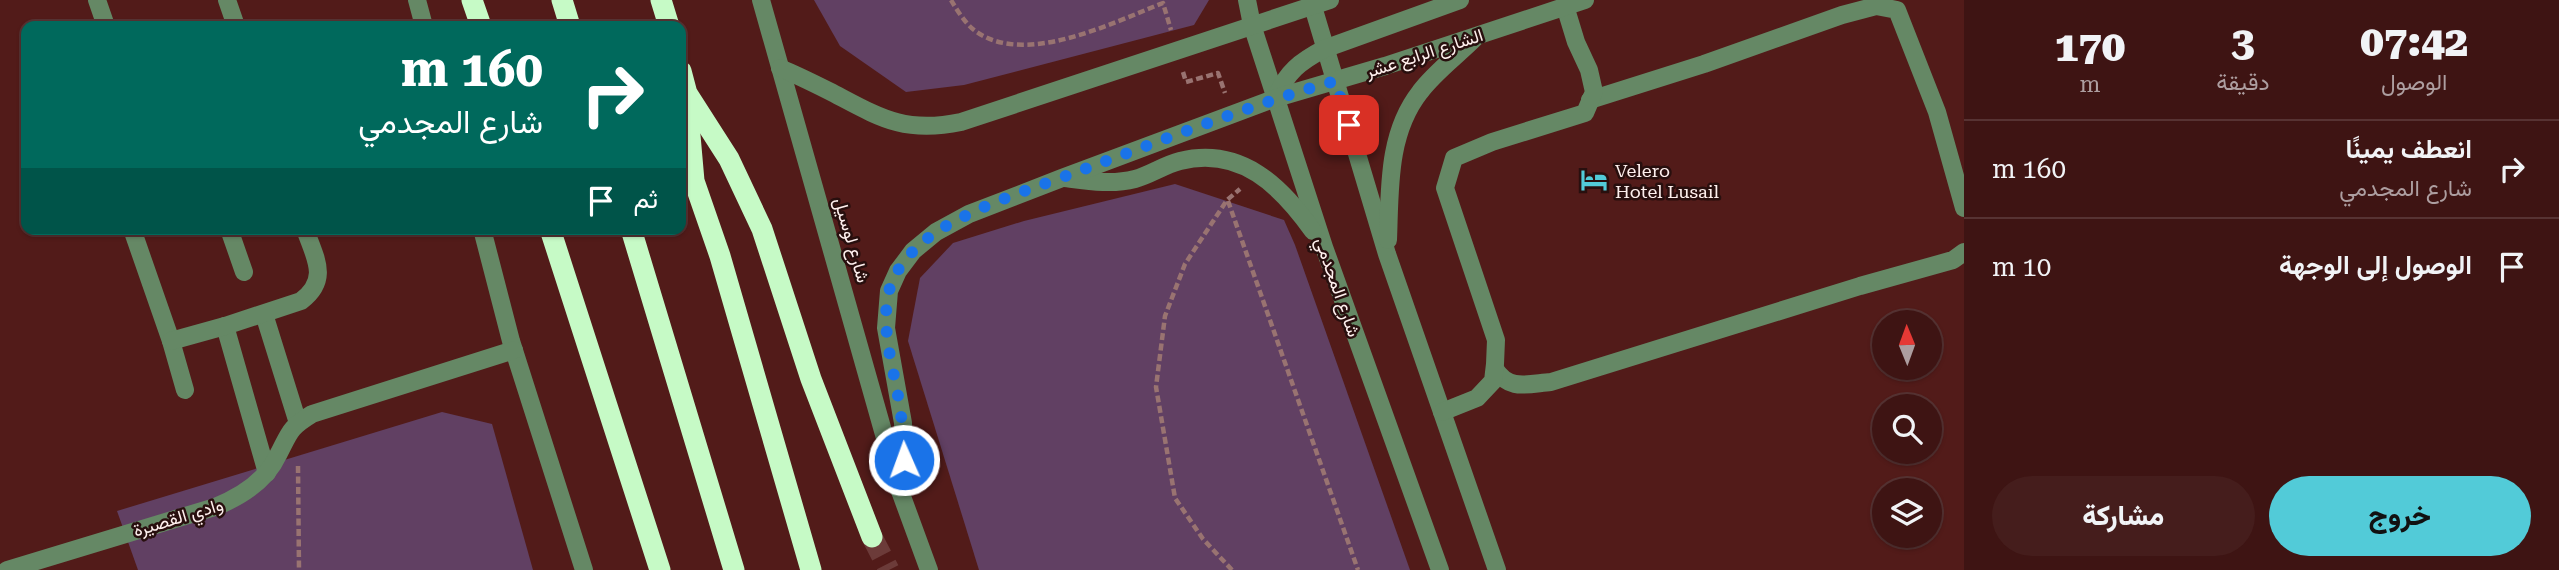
<!DOCTYPE html>
<html lang="ar">
<meta charset="utf-8">
<style>
body{margin:0;font-family:"Roboto Serif",Vazirmatn,serif;background:#451d1c;color:#f1f3f6;direction:rtl;height:100vh;display:flex;flex-direction:column;font-size:26px;white-space:nowrap}
*{box-sizing:border-box;margin:0}
p{font-size:23px;color:#ad9ea0}
.icon{flex:none;width:38px;height:38px;fill:none;stroke:currentColor;stroke-width:2;stroke-linecap:round;stroke-linejoin:round}
.map{position:relative;flex:1;overflow:hidden;direction:ltr}
.panel{display:flex;flex-direction:column;background:#3e1413;width:595px}
.panel>*{flex:none}
.hud{position:absolute;left:21px;top:21px;width:665px;height:214px;border-radius:14px;box-shadow:0 2px 5px #0004,0 0 0 2px #573333;direction:rtl;background:#00695c;color:#fff;overflow:hidden}
.needle{width:46px;rotate:359deg}
.controls{position:absolute;left:1872px;top:310px;display:grid;gap:14px}
.controls a{display:grid;place-items:center;width:70px;height:70px;border-radius:50%;background:#3e1413;box-shadow:0 2px 5px #0004,0 0 0 2px #573333;font-size:35px}
.pin{position:absolute;display:grid;place-items:center;width:60px;height:60px;color:#fff;margin:-30px;border-radius:14px;box-shadow:0 4px 10px #0006}
.me{position:absolute;width:77px;margin:-38px;rotate:358deg;stroke-linejoin:round;filter:drop-shadow(0 0 5px #0008)}
.turn{display:flex;align-items:center;gap:24px;height:147px;padding:0 28px;font-size:32px}
.turn .icon{width:91px;height:91px;stroke-width:2.5}
.turn b{display:block;font-size:49px;line-height:60px}
.then{display:flex;align-items:center;height:66px;padding:0 28px;background:#0003;gap:14px;font-size:26px}
.eta{display:flex;justify-content:space-evenly;align-items:center;height:119px;text-align:center}
.eta b{font-size:42px;font-weight:800;line-height:49px}
.primary-button{display:flex;gap:14px;margin-top:auto;padding:14px 28px}
.primary-button a{flex:1;height:80px;border-radius:42px;background:#52cbd8;color:#111;font-size:28px;font-weight:800;line-height:80px;text-align:center}
.primary-button a+a{background:#451d1c;color:#f1f3f6}
ul{padding:0;list-style:none}
li{display:flex;align-items:center;gap:21px;height:98px;padding:0 28px;border-top:2px solid #573333}
li div{flex:1}
li b{display:block;font-size:26px}
li em{font-style:normal}
main{display:flex;flex:1;min-height:0}
.map>svg:first-child{display:block}
.green{fill:#614063}
.lines{fill:none;stroke-linecap:round;stroke-linejoin:round}
.highway-tunnel{stroke:#6c3b39;stroke-width:21;stroke-dasharray:21 10;stroke-linecap:butt}
.path{stroke:#997371;stroke-width:4.5;stroke-dasharray:7 3.5;stroke-linecap:butt}
.minor{stroke:#658865;stroke-width:18}
.highway{stroke:#c6fac6;stroke-width:21}
.route{stroke:#1a73e8;stroke-width:12;stroke-dasharray:0 21.6}
.labels{text-anchor:middle;dominant-baseline:central;stroke-width:5;stroke-linejoin:round;paint-order:stroke}
.street-label{font-size:18px;fill:#feefed;stroke:#280f0e}
.poi-label{font-size:18px;fill:#feefed;stroke:#280f0e;text-anchor:start}
</style>
<main>
<section class="panel">
<div class="eta">
<div><b>07:42</b><p>الوصول</p></div>
<div><b>3</b><p>دقيقة</p></div>
<div><b>170</b><p>m</p></div>
</div>
<ul>
<li><svg class="icon" aria-label="right" viewBox="0 0 24 24"><path d="M7 20v-9h11M14 6l5 5-5 5"/></svg><div><b>انعطف يمينًا</b><p>شارع المجدمي</p></div><em>160 m</em></li>
<li><svg class="icon" aria-label="arrive" viewBox="0 0 24 24"><path d="M6 21V4h12l-3 4 3 4H6"/></svg><div><b>الوصول إلى الوجهة</b></div><em>10 m</em></li>
</ul>
<div class="primary-button"><a>خروج</a><a>مشاركة</a></div>
</section>
<div class="map">
<svg width="1964" height="570" viewBox="0 0 1964 570">
<rect width="100%" height="100%" fill="#521b19"/>
<g class="green">
<path d="M 814,0 L 1209,0 L 1194,25 L 964,85 L 906,92 L 840,46 Z"/>
<path d="M 1175,184 L 1284,220 L 1295,245 L 1410,570 L 979,570 L 908,341 L 920,278 L 953,243 L 1024,221 Z"/>
<path d="M 442,412 L 492,424 L 533,570 L 138,570 L 117,511 Z"/>
</g>
<g class="lines">
<path class="highway-tunnel" d="M 872,537 L 889,570"/>
<g class="path">
<path d="M 951,0 C 957,10 965,23 974,30 C 1023,68 1112,23 1163,3 L 1171,30"/>
<path d="M 1183,72 L 1186,82 L 1218,73 L 1225,93"/>
<path d="M 1228,201 L 1358,570"/>
<path d="M 298,466 L 299,570"/>
<path d="M 1232,570 L 1203,539 L 1175,498 L 1156,387 L 1165,316 L 1185,264 L 1227,200 L 1240,189"/>
</g>
<g class="minor">
<path d="M 97,0 L 106,26"/>
<path d="M 227,0 L 236,26"/>
<path d="M 417,0 L 424,26"/>
<path d="M 761,0 L 900,491 L 929,570"/>
<path d="M 1247,0 L 1252,25 L 1324,247 L 1440,570"/>
<path d="M 1311,0 L 1387,254 L 1497,570"/>
<path d="M 780,68 C 797,75 813,83 829,91 C 879,117 903,134 961,122 L 1330,0"/>
<path d="M 1276,98 C 1286,72 1301,61 1324,49 L 1460,0"/>
<path d="M 1590,100 L 1704,64 L 1842,15 L 1876,6 L 1897,10 L 1937,112 L 1964,208"/>
<path d="M 1065,178 C 1088,181 1112,185 1135,179 C 1150,175 1164,165 1180,161 C 1241,146 1281,186 1313,231"/>
<path d="M 132,229 L 171,341 L 185,390"/>
<path d="M 229,229 L 244,272"/>
<path d="M 482,229 L 511,341 L 584,570"/>
<path d="M 1388,240 C 1390,190 1387,134 1420,92 C 1435,72 1457,56 1475,38"/>
<path d="M 264,314 L 298,423"/>
<path d="M 225,326 L 267,473"/>
<path d="M 171,341 L 225,326 L 301,301 C 330,279 315,258 305,229"/>
<path d="M 1495,369 C 1509,391 1527,384 1551,382 L 1860,286 L 1953,260 L 1964,252"/>
<path d="M 1442,412 L 1477,398 L 1493,381 L 1495,364 L 1496,340 L 1445,188 L 1454,158 L 1492,142 L 1585,113 L 1594,92 L 1589,70 L 1576,42 L 1565,6"/>
<path d="M 900,491 L 904,460 L 903,423 L 886,328 L 889,291 L 898,271 L 913,251 L 936,232 L 969,214 L 1062,178 L 1276,98 L 1385,66 L 1585,0"/>
<path d="M 7,570 L 215,507 C 240,497 266,481 278,455 C 290,432 289,428 312,414 L 514,350"/>
</g>
<g class="highway">
<path d="M 472,0 L 481,26"/>
<path d="M 562,0 L 570,26"/>
<path d="M 661,0 L 669,26"/>
<path d="M 681,71 L 686,90 L 694,181 L 720,256 L 811,570"/>
<path d="M 688,95 L 729,159 L 762,229 L 811,379 L 872,537"/>
<path d="M 550,229 L 660,570"/>
<path d="M 631,229 L 734,570"/>
</g>
</g>
<g class="lines">
<path class="route" d="M 904,460 C 903,436 902,414 897,391 C 891,359 881,325 889,291 C 895,267 917,244 938,231 C 982,203 1041,186 1090,167 C 1171,137 1251,105 1335,81 L 1349,125"/>
</g>
<defs>
<g id="hotel-bare" transform="scale(2.1)"><path d="M-6-4.5h1.5V1H6V5H4.5V3h-9V5H-6ZM-4 0a1.8 1.8 0 1 1 3.6 0ZM.5 0V-2.5h3Q6-2.5 6 0Z" fill="#52cbd8" stroke="#280f0e" stroke-width="2.5" paint-order="stroke"/></g>
</defs>
<g fill-rule="evenodd">
<use href="#hotel-bare" x="1594" y="180"/>
</g>
<g class="labels">
<g class="street-label">
<text transform="translate(1424 53) rotate(-18)">الشارع الرابع عشر</text>
<text transform="translate(852 240) rotate(74)">شارع لوسيل</text>
<text transform="translate(1338 287) rotate(71)">شارع المجدمي</text>
<text transform="translate(178 517) rotate(-17)">وادي القصيرة</text>
</g>
<g class="poi-label">
<text x="1615" y="170">Velero<tspan x="1615" dy="21">Hotel Lusail</tspan></text>
</g>
</g>
</svg>
<div class="controls">
<a><svg class="needle" viewBox="-14 -14 28 28"><path d="M0-13l5 13h-10z" fill="#e53935"/><path d="M0 13l5-13h-10z" fill="#ad9ea0"/></svg></a>
<a><svg class="icon" aria-label="search" viewBox="0 0 24 24"><circle cx="10" cy="10" r="6"/><path d="M15 15l6 6"/></svg></a>
<a><svg class="icon" aria-label="layers" viewBox="0 0 24 24"><path d="M12 4l9 5-9 5-9-5zM3 14l9 5 9-5"/></svg></a>
</div>
<div class="pin" style="left:1349px;top:125px;background:#d93025"><svg class="icon" aria-label="arrive" viewBox="0 0 24 24"><path d="M6 21V4h12l-3 4 3 4H6"/></svg></div>
<svg class="me" style="left:904px;top:460px" viewBox="-20 -20 40 40"><circle r="17" fill="#1a73e8" stroke="#fff" stroke-width="3"/><path d="M0-11L8 9 0 5-8 9z" fill="#fff"/></svg>
<div class="hud">
<div class="turn"><svg class="icon" aria-label="right" viewBox="0 0 24 24"><path d="M7 20v-9h11M14 6l5 5-5 5"/></svg><div><b>160 m</b>شارع المجدمي</div></div>
<div class="then">ثم<svg class="icon" aria-label="arrive" viewBox="0 0 24 24"><path d="M6 21V4h12l-3 4 3 4H6"/></svg></div>
</div>
</div>
</main>
